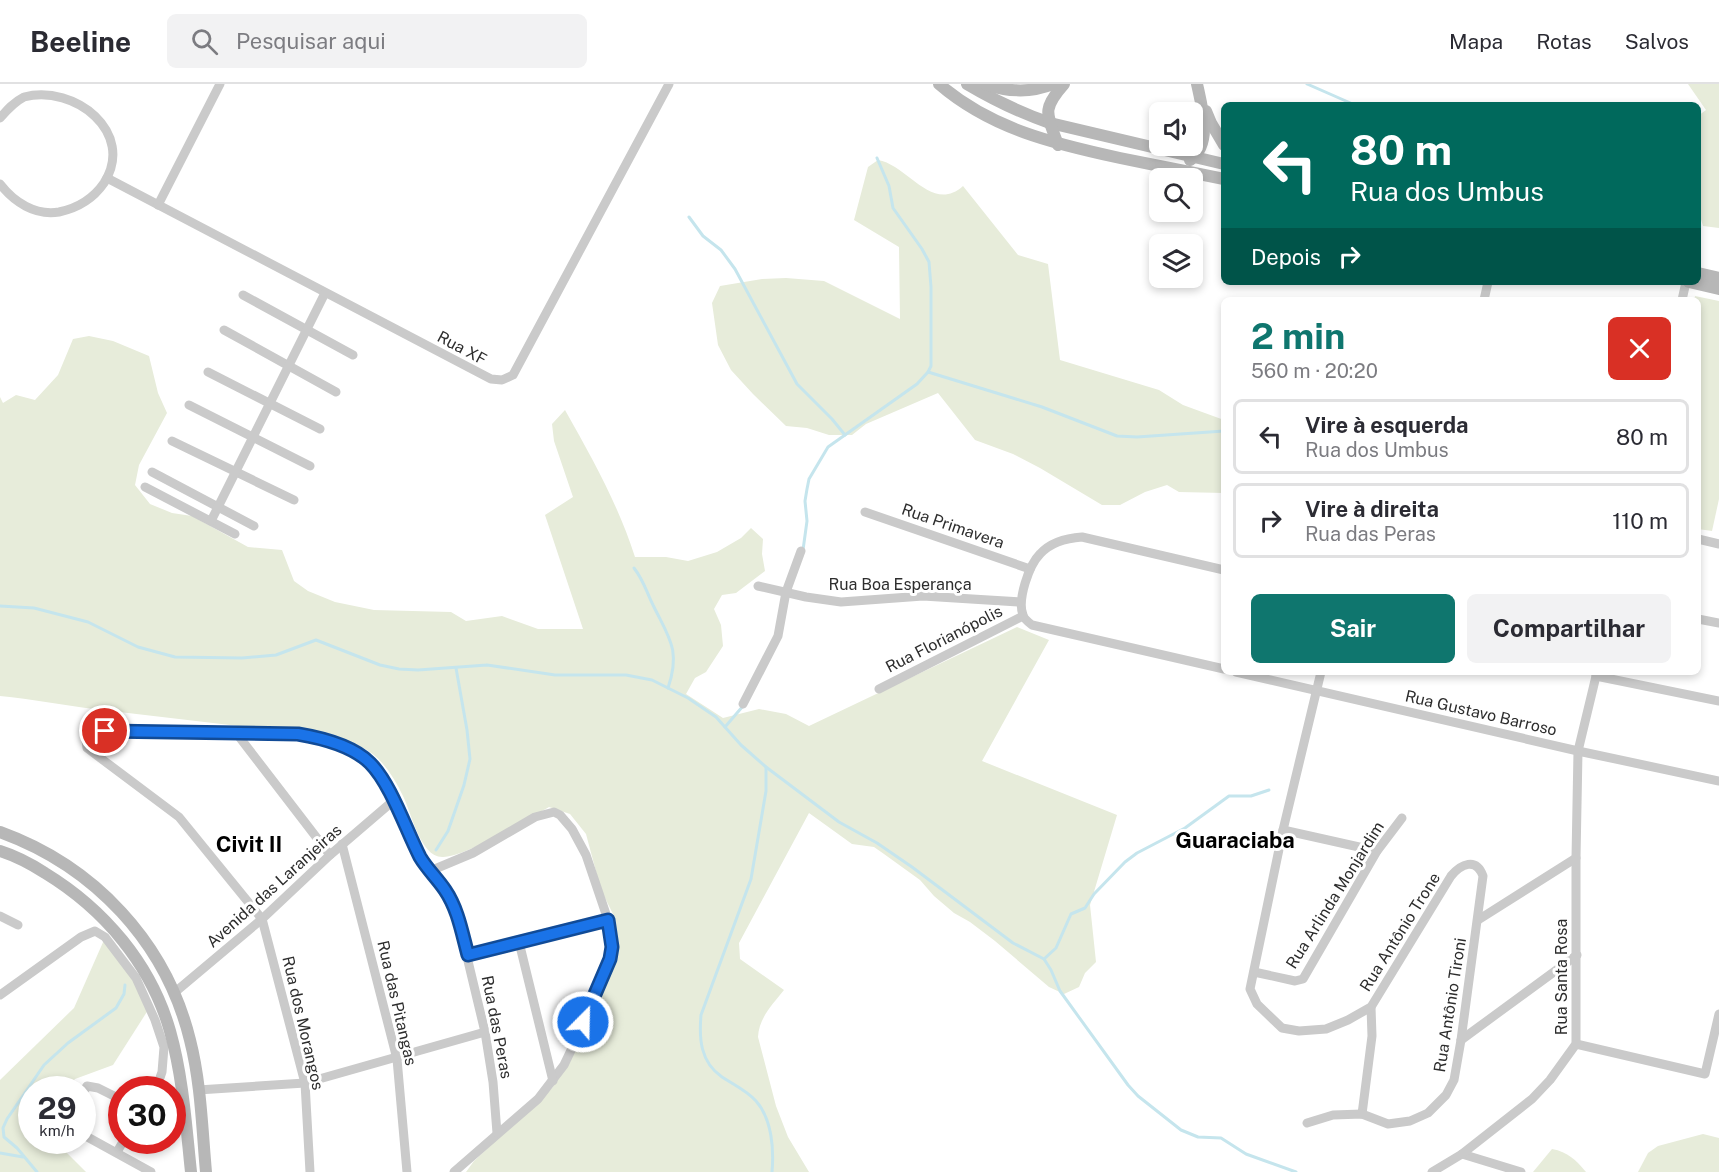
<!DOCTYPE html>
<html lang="pt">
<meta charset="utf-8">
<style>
body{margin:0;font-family:"Public Sans",sans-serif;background:#f2f2f3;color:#2b2b33;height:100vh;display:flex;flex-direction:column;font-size:22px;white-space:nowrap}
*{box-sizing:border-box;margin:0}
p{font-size:20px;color:#7c7c81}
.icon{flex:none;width:33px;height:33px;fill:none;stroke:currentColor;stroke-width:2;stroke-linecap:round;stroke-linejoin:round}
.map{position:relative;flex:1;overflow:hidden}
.panel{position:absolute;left:1221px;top:213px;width:480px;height:378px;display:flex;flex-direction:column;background:#fff;border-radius:9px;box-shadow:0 3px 9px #0003}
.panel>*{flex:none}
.guide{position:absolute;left:1221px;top:18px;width:480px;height:183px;border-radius:9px;box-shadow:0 3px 9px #0003;background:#00695c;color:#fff;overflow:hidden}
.controls{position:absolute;left:1149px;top:18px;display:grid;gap:12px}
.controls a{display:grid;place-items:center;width:54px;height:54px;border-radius:9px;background:#fff;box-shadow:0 3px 9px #0003;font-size:30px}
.speed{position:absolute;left:18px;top:992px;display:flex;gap:12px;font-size:30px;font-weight:700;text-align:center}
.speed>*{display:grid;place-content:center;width:78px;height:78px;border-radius:50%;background:#fff;box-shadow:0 3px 9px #0003;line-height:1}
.speed small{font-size:15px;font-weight:400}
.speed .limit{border:9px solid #d22;background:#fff;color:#111}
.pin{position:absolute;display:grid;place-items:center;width:51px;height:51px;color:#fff;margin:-26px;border:3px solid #fff;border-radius:50%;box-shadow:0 2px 6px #0007}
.me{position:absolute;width:66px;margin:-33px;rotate:23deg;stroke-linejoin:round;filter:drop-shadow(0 0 4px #0008)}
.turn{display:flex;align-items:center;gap:21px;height:126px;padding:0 30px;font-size:27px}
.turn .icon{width:78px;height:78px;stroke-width:2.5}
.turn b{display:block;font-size:42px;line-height:51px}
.then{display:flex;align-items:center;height:57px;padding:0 30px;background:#0003;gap:12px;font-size:22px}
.round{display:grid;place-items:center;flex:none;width:63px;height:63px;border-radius:9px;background:#f2f2f3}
.summary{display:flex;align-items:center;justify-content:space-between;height:102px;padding:0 30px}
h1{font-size:36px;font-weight:700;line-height:45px;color:#0f766e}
.primary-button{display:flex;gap:12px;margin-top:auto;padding:12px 30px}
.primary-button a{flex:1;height:69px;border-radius:9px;background:#0f766e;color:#fff;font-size:24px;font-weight:700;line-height:69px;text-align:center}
.primary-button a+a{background:#f2f2f3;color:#2b2b33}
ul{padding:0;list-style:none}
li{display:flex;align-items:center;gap:18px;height:75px;margin:0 12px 9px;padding:0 18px;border:3px solid #e1e1e2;border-radius:9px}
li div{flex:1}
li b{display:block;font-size:22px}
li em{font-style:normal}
header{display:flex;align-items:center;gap:36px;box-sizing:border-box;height:84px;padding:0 30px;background:#fff;border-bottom:2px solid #e1e1e2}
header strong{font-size:28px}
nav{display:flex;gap:33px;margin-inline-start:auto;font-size:21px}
.search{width:420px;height:54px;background:#f2f2f3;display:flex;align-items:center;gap:15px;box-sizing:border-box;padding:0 21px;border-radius:9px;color:#7c7c81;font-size:22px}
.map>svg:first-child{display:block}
.green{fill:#e7ecda}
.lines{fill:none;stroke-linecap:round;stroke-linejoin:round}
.stream{stroke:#c5e5ed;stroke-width:3}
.street{stroke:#cacaca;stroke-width:9}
.secondary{stroke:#b7b7b7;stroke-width:12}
.route-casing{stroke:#114b97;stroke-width:15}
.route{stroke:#1a73e8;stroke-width:10}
.labels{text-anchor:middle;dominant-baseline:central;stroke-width:6;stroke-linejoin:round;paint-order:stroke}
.street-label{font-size:16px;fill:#2d2d2d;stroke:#fff}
.district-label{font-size:22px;font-weight:bold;fill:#000;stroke:#fff}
</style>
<header>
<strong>Beeline</strong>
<div class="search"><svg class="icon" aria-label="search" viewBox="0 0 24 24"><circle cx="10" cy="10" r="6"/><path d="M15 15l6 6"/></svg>Pesquisar aqui</div>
<nav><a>Mapa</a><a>Rotas</a><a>Salvos</a></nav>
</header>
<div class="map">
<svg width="1719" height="1088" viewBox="0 0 1719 1088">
<rect width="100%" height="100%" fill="#fff"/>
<g class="green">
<path d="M 1688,0 L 1719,0 L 1719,144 L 1703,142 L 1698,125 L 1698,32 L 1706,26 Z"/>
<path d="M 878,76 C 908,81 932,130 963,102 L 1018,171 L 1048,180 L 1060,276 L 1159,306 L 1183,321 L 1224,336 L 1224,409 L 1179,408 L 1167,401 L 1145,408 L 1120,421 L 1102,421 L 1040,384 L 1013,370 L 975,356 L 938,309 L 866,340 L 852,351 L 829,351 L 807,344 L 786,342 L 753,310 L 731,286 L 718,261 L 712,219 L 720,202 L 762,195 L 786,194 L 824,197 L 900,235 L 899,163 L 854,136 L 868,83 Z"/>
<path d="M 1695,212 L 1719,217 L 1719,415 L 1712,447 L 1698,445 L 1698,216 L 1694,216 Z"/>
<path d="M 89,252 L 113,257 L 149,272 L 158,309 L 167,329 L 139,381 L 135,401 L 150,420 L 172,429 L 192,432 L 248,463 L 282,466 L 294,497 L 308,507 L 335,518 L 374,526 L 451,528 L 466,537 L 502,532 L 538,545 L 583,545 L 545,431 L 573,413 L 554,357 L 552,340 L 565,326 C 592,374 618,420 635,473 L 666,473 L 688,477 L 717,468 L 741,454 L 751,444 L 763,455 L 762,470 L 765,487 L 736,509 L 722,511 L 714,525 L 721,541 L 723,562 L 706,588 L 695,594 L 686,610 L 723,634 L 759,625 L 786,630 L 809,642 L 1017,543 L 1049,556 L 982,677 L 1117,731 L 1090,821 L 1096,878 L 1085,889 L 1079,903 L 1064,910 L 1049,903 L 995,857 L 970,838 L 954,829 L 934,812 L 920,796 L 884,770 L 874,763 L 852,760 L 809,729 L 739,859 L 740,875 L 784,906 C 772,921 759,934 758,953 L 776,1022 L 788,1053 L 809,1088 L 466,1088 L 474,1077 L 552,1004 L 590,940 L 619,860 L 614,832 L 601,806 L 586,750 L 570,730 L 549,723 C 526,736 466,773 443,773 C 420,774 411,727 403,712 C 395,695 381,672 363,664 C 326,648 286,648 247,643 C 196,637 145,631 94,625 C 63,621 32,615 0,612 L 0,313 L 3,319 L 16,311 L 35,316 L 58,291 L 73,255 Z"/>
<path d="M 104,856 L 119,873 L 150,923 L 113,981 L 75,995 L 67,1005 L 32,1005 L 32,1056 L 57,1056 L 63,1065 L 86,1088 L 0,1088 L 0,996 L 74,924 Z"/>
<path d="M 1703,1050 L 1719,1054 L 1719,1088 L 1638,1088 L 1648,1069 L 1658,1062 Z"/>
<path d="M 1552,1065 C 1568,1068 1576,1076 1586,1088 L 1533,1088 Z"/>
</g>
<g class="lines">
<g class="stream">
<path d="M 1307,0 L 1355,21"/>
<path d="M 689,133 L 703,152 L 721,166 L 735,185 L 797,300 L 832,335 L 845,351"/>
<path d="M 928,288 L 1042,323 L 1117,352 L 1137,353 L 1224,347"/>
<path d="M 803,466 L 807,437 L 805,417 L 807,405 L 809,395 L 828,363 L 917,300 L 928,288 L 931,282 L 931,203 L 929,178 L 922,165 L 893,124 L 889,102 L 877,74"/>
<path d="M 634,484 C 644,497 646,507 653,521 C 669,554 681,566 668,604"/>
<path d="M 0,522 L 34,524 L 88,538 L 138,563 L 175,573 L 242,574 L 276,571 L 316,556 L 380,581 L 399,585 L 418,586 L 487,581 L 555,591 L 626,591 L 652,596 L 688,614 L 716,633 L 741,661 L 766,683 L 839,738 L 877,759 L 912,783 L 1013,859 L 1044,875 L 1051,886 L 1060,907 L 1128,1001 L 1138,1012 L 1181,1046 L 1198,1053 L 1221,1054 L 1246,1070 L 1296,1088"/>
<path d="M 725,643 L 743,622"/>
<path d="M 766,683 L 766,707 L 751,795 L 701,931 C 699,954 700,978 722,993 C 734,1001 746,1006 756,1017 C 772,1035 774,1065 772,1088"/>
<path d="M 436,766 L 448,747 L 464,701 L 470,675 L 467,646 L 456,584"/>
<path d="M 1044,875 L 1056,864 L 1071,830 L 1085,824 L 1094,810 L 1125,778 L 1137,769 L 1185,744 L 1229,712 L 1251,712 L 1269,706"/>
<path d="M 0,1069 L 23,1073"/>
<path d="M 37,1088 L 17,1064 L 4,1053 L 3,1044 L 7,1035 L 44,981 L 68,959 L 116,924 L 124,910 L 125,901"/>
</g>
<g class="street">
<path d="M 0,34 C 7,26 14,18 24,13 C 75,0 136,49 104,99 C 93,115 78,124 59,128 C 35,132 14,118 0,100"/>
<path d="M 107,94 L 491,295 L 502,296 L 513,291 L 669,0"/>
<path d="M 158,121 L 220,0"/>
<path d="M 243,211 L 353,271"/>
<path d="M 1484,216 L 1488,198"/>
<path d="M 1682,216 L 1686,198"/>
<path d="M 224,246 L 336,308"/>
<path d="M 208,288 L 320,345"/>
<path d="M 189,321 L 310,382"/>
<path d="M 172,357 L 294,416"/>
<path d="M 152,388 L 254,442"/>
<path d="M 145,403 L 235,450"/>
<path d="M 865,428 L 1030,485"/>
<path d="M 211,437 L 325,209"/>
<path d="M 1698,455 L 1719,460"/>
<path d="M 1224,486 L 1082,453 C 1067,454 1050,459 1040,470 C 1029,481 1017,516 1023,531 C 1024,535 1028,538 1032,541 L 1224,585"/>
<path d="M 758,502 L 806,513 L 841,518 L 923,512 L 1020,518"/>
<path d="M 1698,535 L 1719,539"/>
<path d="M 1236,588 L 1578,667 L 1719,697"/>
<path d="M 1596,592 L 1719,617"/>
<path d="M 879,605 L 1023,532"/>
<path d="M 743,620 L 778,552 L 786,508 L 801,467"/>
<path d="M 237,650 L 330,771"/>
<path d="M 1283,746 L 1377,767"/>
<path d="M 342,760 L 397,975 L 407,1088"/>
<path d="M 430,787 L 473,769 L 535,733 L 554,728 L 560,731 L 572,745 L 586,771 L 608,836 L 611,851 L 610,875 L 574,960 L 564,981 L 538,1015 L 454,1088"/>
<path d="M 0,832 L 18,841"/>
<path d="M 1478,836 L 1576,774"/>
<path d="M 519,858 L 553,997"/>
<path d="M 468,871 L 608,836"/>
<path d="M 1254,888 L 1295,897 L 1303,895 L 1377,767 L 1402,734"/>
<path d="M 174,909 L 262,835 L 330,771 L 393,717"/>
<path d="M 0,911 L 81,853 L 95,847 L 105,853 L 136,894 L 155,936 L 164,963 L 162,988 L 156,1005"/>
<path d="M 1461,956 L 1577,871"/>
<path d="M 1576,960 L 1705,990 L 1719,930"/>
<path d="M 198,1006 L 305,999 L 485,948"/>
<path d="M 82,1010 L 87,1002 L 98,1004 L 122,1016"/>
<path d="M 1362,1030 L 1372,952 L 1371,923"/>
<path d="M 1307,1039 L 1333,1031 L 1362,1030 L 1388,1040 L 1410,1037 L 1428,1029 L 1446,1011 L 1454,996 L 1461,956 L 1483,792 C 1476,773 1461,780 1451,792 L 1371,923 L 1348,936 L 1326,945 L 1299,947 L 1282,944 L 1257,920 L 1250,905 L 1283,746 L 1321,588"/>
<path d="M 82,1050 L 151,1088"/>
<path d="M 117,1068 L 124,1056"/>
<path d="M 1462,1070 L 1521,1088"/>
<path d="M 310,1088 L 305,999 L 262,835 L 179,733 L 87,664 L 86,655 L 92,649 L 190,647 L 237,650 L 298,650 L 316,653 L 348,664 L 371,680 L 393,717 L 420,772 L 445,806 L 457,831 L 485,948 L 493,998 L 497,1049"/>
<path d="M 1432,1088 L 1462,1070 L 1532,1015 L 1550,996 L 1576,960 L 1576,774 L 1578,667 L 1597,588"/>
</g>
<g class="secondary">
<path d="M 939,0 C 991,45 1055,60 1120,74 C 1155,81 1189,88 1224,95"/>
<path d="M 967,0 C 994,16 1021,29 1050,39 L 1224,80"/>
<path d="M 985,0 C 1008,8 1031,9 1053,0"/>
<path d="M 1206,27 L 1211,39 L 1224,61"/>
<path d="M 1058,61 C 1047,30 1041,26 1064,0"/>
<path d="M 1190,76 C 1213,60 1202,23 1197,0"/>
<path d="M 1698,189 L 1719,194"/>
<path d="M 1689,198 L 1719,205"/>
<path d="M 0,748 C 94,782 166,858 190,956 C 201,999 202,1044 206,1088"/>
<path d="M 0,767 C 16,772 31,780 45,789 C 104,825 151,880 170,947 C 183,993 186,1041 191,1088"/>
</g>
</g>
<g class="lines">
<g class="route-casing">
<path id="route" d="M 105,647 L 298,650 C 322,654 352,661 370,679 C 391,700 406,746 420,773 C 427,785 437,794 445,806 C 458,825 462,849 468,871 L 608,836 L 612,863 L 610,875 L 583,938"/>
</g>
<use href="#route" class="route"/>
</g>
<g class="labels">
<g class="street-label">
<text transform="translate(462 264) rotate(28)">Rua XF</text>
<text transform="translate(953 442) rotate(19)">Rua Primavera</text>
<text x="900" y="500">Rua Boa Esperança</text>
<text transform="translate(944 555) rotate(-27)">Rua Florianópolis</text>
<text transform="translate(1481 629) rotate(13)">Rua Gustavo Barroso</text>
<text transform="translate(274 802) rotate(-42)">Avenida das Laranjeiras</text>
<text transform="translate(1335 811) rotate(-58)">Rua Arlinda Monjardim</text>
<text transform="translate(1400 848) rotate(-58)">Rua Antônio Trone</text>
<text transform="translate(1561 893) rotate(-90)">Rua Santa Rosa</text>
<text transform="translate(397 919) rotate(77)">Rua das Pitangas</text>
<text transform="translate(1450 921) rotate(-81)">Rua Antônio Tironi</text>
<text transform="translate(303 939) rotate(77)">Rua dos Morangos</text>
<text transform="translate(497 943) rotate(79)">Rua das Peras</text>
</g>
<g class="district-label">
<text x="1235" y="756">Guaraciaba</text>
<text x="249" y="760">Civit II</text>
</g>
</g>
</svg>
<div class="controls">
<a><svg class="icon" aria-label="sound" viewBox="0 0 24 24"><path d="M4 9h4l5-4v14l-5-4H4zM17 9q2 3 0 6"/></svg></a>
<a><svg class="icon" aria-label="search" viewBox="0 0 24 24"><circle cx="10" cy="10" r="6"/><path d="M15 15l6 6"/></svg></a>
<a><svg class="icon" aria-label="layers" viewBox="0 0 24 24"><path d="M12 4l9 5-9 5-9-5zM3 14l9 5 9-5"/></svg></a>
</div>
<div class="speed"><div>29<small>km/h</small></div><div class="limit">30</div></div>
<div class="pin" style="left:105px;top:647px;background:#d93025"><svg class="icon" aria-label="arrive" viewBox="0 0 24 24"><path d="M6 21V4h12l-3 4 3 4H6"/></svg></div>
<svg class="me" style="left:583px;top:938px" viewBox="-20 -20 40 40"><circle r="17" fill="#1a73e8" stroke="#fff" stroke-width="3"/><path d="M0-11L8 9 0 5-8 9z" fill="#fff"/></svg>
<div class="guide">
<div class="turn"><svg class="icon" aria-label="left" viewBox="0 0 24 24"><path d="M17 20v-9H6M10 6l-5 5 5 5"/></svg><div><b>80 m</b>Rua dos Umbus</div></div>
<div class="then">Depois<svg class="icon" aria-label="right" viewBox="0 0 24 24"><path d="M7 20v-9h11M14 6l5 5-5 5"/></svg></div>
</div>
<section class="panel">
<div class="summary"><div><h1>2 min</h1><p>560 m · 20:20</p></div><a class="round" style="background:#d93025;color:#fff"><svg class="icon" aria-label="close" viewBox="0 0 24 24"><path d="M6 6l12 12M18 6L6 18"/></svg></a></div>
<ul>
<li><svg class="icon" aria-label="left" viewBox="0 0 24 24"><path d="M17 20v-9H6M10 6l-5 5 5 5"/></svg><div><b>Vire à esquerda</b><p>Rua dos Umbus</p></div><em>80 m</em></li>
<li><svg class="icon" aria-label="right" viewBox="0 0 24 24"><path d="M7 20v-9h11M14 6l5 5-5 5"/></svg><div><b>Vire à direita</b><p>Rua das Peras</p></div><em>110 m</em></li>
</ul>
<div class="primary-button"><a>Sair</a><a>Compartilhar</a></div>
</section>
</div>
